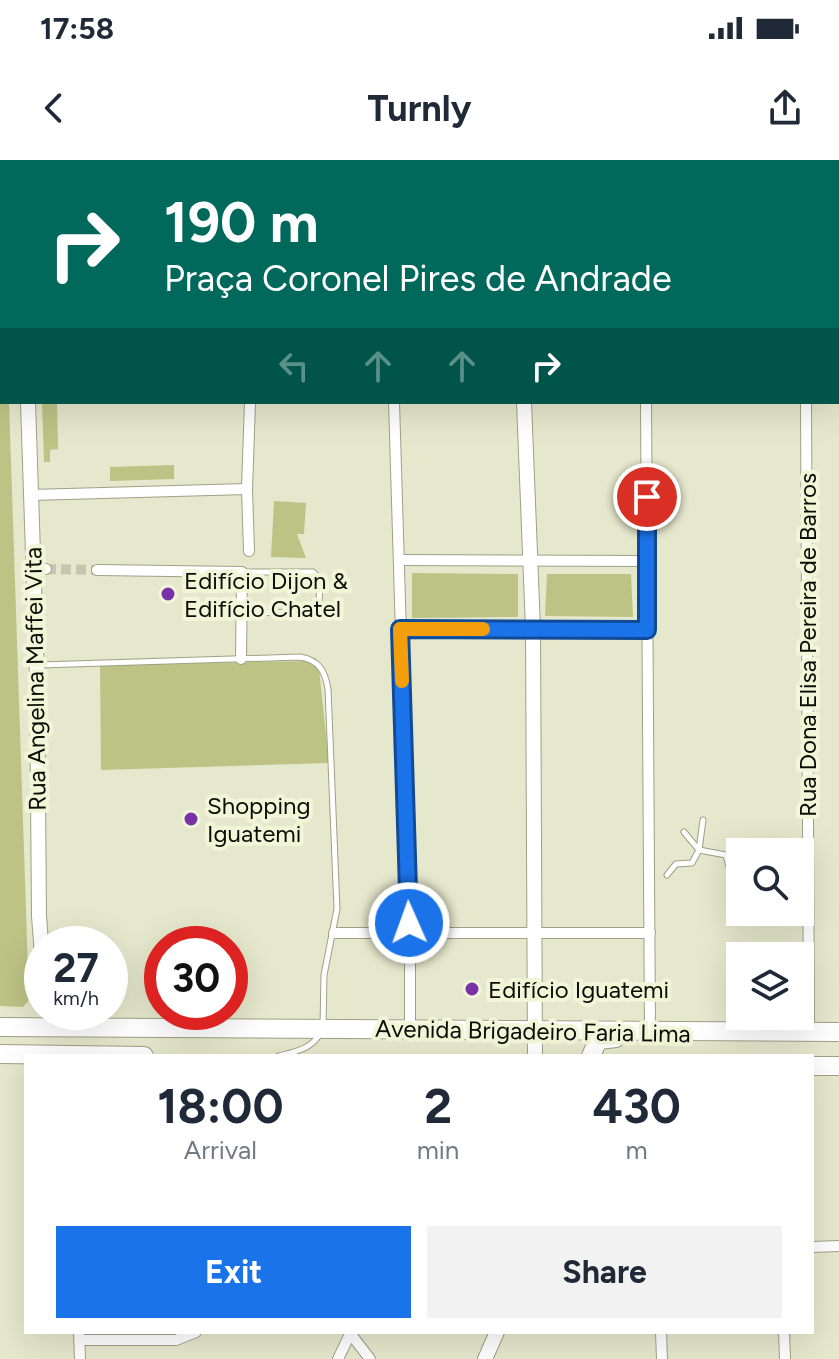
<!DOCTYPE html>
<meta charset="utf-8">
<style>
body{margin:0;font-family:Figtree,sans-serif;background:#f2f2f3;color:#1f2937;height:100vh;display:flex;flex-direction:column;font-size:30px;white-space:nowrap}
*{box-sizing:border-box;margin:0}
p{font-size:26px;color:#747a83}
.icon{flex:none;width:44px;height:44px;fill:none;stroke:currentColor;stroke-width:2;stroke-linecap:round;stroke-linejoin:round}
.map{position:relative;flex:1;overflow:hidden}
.side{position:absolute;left:24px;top:894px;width:790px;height:280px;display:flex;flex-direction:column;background:#fff;border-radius:0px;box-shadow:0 8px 32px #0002}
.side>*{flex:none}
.guide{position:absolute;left:0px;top:0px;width:840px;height:244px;box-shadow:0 8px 32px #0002;background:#00695c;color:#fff;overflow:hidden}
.controls{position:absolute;left:726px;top:678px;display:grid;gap:16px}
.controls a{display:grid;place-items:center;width:88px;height:88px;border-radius:0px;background:#fff;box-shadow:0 8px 32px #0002;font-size:40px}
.speed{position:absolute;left:24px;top:766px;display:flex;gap:16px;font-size:40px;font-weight:700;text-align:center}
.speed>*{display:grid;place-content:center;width:104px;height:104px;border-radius:50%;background:#fff;box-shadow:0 8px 32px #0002;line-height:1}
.speed small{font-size:20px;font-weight:400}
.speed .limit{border:12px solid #d22;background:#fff;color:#111}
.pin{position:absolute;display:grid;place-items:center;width:68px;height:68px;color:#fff;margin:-34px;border:4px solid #fff;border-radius:50%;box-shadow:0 2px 8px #0007}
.me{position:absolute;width:88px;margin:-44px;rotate:358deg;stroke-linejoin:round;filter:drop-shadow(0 0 6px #0008)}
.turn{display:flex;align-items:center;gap:28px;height:168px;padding:0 32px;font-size:36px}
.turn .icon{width:104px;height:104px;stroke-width:2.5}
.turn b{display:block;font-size:56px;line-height:68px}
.lanes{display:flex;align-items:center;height:76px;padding:0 32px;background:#0003;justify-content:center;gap:40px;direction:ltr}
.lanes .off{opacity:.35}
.eta{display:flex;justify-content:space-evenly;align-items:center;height:136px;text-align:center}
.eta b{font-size:48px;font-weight:700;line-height:56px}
.action{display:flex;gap:16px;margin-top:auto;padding:16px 32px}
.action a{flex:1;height:92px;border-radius:0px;background:#1a73e8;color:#fff;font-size:32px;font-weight:700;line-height:92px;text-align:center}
.action a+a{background:#f2f2f3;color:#1f2937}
.status{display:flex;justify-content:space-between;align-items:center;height:56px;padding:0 40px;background:#fff;direction:ltr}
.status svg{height:22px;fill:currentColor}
header{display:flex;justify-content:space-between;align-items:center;height:104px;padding:0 32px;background:#fff;font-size:36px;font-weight:700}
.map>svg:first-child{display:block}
.green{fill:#bdc385}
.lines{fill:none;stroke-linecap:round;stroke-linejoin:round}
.street-tunnel{stroke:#c4c7ae;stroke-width:10;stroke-dasharray:10 5;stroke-linecap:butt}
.lane-casing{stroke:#9ea187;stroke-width:7}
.street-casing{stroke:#9ea187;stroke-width:12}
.secondary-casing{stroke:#9ea187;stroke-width:16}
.highway-casing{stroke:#9ea187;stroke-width:20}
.lane{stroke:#fff;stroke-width:5}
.street{stroke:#fff;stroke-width:10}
.secondary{stroke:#fff;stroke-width:14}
.highway{stroke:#fff;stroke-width:18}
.route-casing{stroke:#114b97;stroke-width:20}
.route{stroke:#1a73e8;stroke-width:14}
.slow{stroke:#f59e0b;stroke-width:14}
.poi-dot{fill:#7832a6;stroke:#f2f6d9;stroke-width:3}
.labels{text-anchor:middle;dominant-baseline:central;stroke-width:8;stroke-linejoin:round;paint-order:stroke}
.poi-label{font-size:24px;fill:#0c0d04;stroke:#f2f6d9;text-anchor:start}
.street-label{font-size:24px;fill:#0c0d04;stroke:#f2f6d9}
</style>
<div class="status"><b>17:58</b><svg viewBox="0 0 49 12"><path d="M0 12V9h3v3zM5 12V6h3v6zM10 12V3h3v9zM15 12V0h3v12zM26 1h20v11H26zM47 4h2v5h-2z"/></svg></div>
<header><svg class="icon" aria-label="back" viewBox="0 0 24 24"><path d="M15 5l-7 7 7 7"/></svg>Turnly<svg class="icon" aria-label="share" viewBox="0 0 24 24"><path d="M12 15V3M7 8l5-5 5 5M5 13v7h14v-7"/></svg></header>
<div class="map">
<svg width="839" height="1199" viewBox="0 0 839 1199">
<rect width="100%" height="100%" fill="#e5e8cc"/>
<g class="green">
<path d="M 0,0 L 33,0 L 2,2 L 2,242 L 9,242 L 29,840 L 23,847 L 0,846 Z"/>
<path d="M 64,0 L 510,0 L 62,2 Z"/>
<path d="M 42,242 L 57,242 L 58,289 L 50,290 L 50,302 L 44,302 Z"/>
<path d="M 174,305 L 174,319 L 110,321 L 110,307 Z"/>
<path d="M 274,341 L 306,343 L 304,374 L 297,374 L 306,398 L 271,397 Z"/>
<path d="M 412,413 L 518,414 L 518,457 L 412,458 Z"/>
<path d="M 547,414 L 631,414 L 633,457 L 545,456 Z"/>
<path d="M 309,501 L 319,509 L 329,603 L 101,610 L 100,505 Z"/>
</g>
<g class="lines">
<path class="street-tunnel" d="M 46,409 L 97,410"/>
<g class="lane-casing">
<g id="lane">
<path d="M 242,453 L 310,452 L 319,445 L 320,419 L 313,412 L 243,412"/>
<path d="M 40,505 L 300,497 C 319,500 325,511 328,529 L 337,749 L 324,815 L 323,866"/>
<path d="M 684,672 L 699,690 L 726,695 L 730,711"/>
<path d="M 667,715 L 676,704 L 692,703 L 699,690 L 703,660"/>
<path d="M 279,896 C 294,892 311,889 319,875"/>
</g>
</g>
<g class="street-casing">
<g id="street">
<path d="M 646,0 L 646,2"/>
<path d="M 805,0 L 805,2"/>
<path d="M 838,210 L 839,210"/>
<path d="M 394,242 L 410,772 L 410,870"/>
<path d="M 646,242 L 650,872"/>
<path d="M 806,242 L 809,873"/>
<path d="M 30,335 L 247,329"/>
<path d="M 249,391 L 247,329 L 250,242"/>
<path d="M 399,400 L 647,401"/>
<path d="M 33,409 L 46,409"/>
<path d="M 97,410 L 242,412 L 241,499"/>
<path d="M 400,469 L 647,470"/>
<path d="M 334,773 L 650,773"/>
<path d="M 812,1087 L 839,1086"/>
<path d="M 79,1172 L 80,1199"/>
<path d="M 661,1172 L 662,1199"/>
<path d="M 784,1172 L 785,1199"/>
<path d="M 350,1173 L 370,1199"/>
<path d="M 80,1180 L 176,1180 L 196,1172"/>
<path d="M 338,1199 L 351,1172"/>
</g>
</g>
<g class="secondary-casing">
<g id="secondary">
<path d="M 47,2 L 49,0"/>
<path d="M 523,2 L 523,0"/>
<path d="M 28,242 L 37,515 L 39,756 L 42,796"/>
<path d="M 524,242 L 533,469 L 535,896"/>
<path d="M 485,1199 L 497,1172"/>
</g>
</g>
<g class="highway-casing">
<g id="highway">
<path d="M 0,867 L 839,872"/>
<path d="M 0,894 L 144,896"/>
<path d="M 591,896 L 598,880 L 616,878"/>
<path d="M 812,906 L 839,906"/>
</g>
</g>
<use href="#lane" class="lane"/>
<use href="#street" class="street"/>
<use href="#secondary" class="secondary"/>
<use href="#highway" class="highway"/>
</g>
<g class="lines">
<g class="route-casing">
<path id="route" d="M 409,763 L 400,469 L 647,470 L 647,337"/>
</g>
<use href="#route" class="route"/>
<path class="slow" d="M 402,521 L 400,469 L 483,469"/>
</g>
<g class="poi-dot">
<circle cx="168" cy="434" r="8"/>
<circle cx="191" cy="659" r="8"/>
<circle cx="472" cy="829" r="8"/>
</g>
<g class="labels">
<g class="poi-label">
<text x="184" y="420">Edifício Dijon &amp;<tspan x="184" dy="28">Edifício Chatel</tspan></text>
<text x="207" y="645">Shopping<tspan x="207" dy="28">Iguatemi</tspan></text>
<text x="488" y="829">Edifício Iguatemi</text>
</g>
<g class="street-label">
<text transform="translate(807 485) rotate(-90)">Rua Dona Elisa Pereira de Barros</text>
<text transform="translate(35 519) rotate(-91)">Rua Angelina Maffei Vita</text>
<text transform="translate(533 871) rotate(1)">Avenida Brigadeiro Faria Lima</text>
</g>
</g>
</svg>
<div class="controls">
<a><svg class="icon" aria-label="search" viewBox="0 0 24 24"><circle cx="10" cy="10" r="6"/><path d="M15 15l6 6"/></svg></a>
<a><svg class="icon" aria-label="layers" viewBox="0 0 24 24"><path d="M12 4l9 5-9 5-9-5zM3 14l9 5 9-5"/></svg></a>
</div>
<div class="speed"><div>27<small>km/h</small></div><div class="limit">30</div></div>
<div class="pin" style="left:647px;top:337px;background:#d93025"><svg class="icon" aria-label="arrive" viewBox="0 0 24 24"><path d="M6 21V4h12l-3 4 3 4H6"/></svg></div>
<svg class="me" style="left:409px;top:763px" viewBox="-20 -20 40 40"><circle r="17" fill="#1a73e8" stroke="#fff" stroke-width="3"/><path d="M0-11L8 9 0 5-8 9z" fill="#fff"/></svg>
<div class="guide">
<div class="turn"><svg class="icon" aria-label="right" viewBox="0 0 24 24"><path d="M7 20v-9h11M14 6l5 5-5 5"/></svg><div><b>190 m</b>Praça Coronel Pires de Andrade</div></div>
<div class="lanes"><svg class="icon off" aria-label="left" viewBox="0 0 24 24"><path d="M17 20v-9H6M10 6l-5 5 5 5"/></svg><svg class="icon off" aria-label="ahead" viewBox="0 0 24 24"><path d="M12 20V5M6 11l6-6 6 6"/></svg><svg class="icon off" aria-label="ahead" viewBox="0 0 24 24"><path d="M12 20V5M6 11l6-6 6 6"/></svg><svg class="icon" aria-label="right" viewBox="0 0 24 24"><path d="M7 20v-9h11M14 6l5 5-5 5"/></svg></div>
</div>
<section class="side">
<div class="eta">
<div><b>18:00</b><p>Arrival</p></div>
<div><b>2</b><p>min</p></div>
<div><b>430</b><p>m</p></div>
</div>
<div class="action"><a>Exit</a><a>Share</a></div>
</section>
</div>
